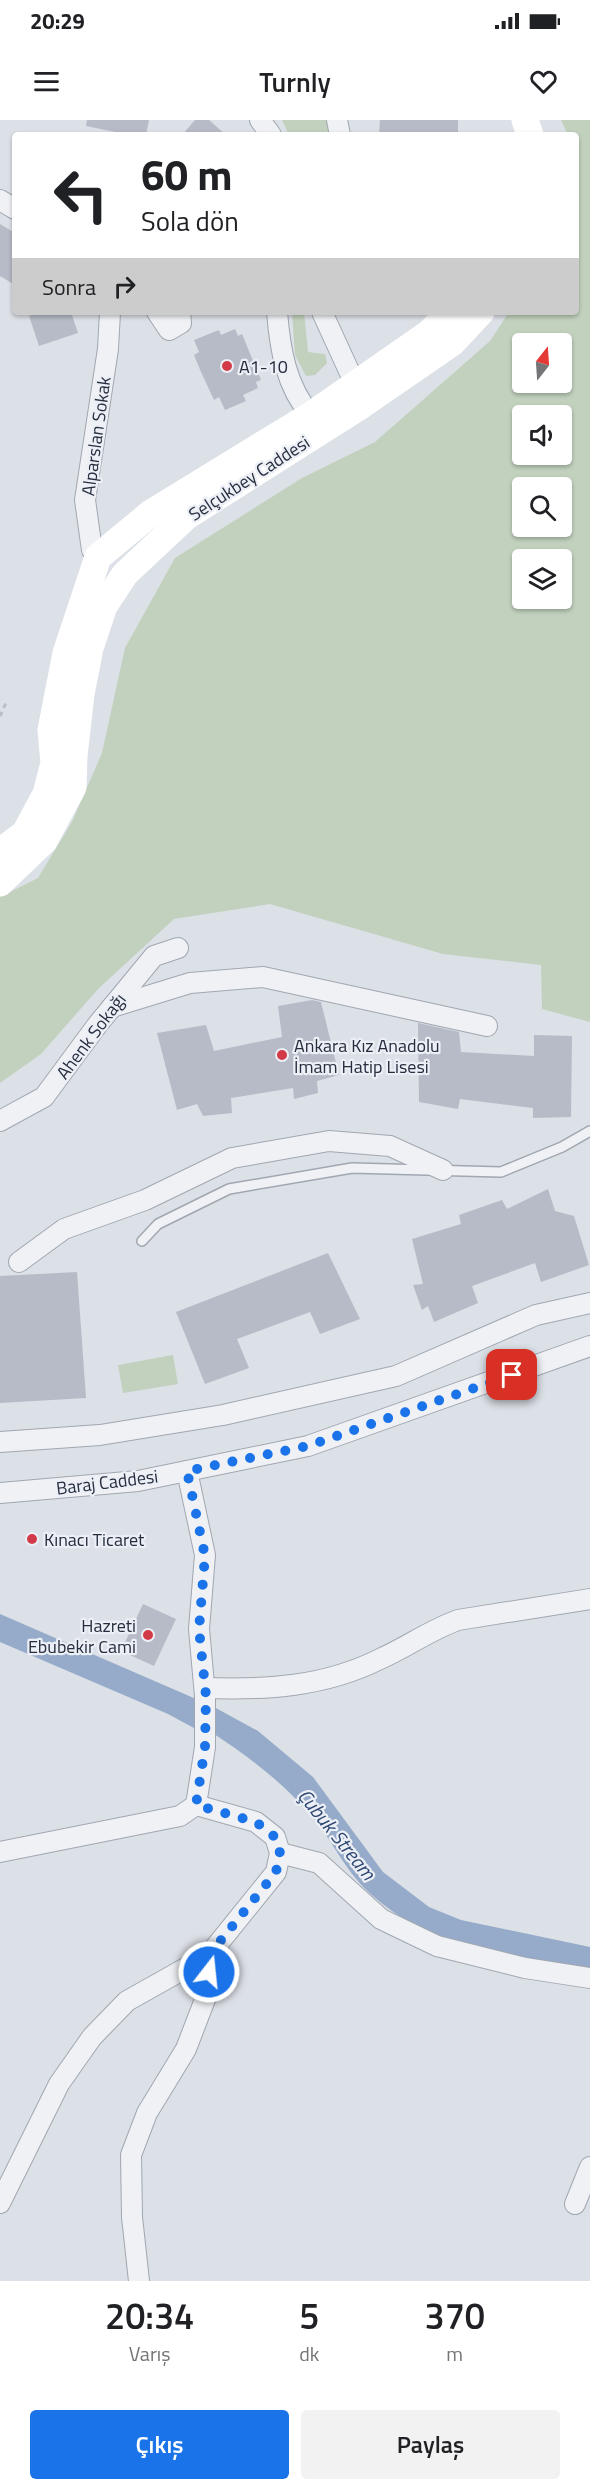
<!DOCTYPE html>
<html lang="tr">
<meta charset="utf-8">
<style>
body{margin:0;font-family:"Titillium Web",sans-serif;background:#f2f2f2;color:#202124;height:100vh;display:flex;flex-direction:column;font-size:22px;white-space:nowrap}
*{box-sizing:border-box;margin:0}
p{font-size:20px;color:#757577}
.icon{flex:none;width:33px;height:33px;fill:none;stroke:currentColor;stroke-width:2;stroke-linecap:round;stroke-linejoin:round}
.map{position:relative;height:2161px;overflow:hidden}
.drawer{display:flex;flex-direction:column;background:#fff;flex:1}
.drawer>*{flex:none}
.banner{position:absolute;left:12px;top:12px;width:567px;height:183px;border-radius:6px;box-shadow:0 2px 4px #0004;background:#fff;color:#202124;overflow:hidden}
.needle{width:39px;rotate:17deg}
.fabs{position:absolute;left:512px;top:213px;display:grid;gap:12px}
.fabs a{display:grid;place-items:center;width:60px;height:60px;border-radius:6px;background:#fff;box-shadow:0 2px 4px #0004;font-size:30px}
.pin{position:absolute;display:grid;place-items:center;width:51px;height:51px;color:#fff;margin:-26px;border-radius:12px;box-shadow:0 3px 9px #0006}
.me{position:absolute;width:66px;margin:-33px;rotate:16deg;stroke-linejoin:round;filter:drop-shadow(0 0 4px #0008)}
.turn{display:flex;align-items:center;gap:21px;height:126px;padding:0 30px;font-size:27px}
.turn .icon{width:78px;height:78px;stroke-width:2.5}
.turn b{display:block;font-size:42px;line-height:51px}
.then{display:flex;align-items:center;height:57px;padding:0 30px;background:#0003;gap:12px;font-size:22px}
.eta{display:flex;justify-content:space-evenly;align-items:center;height:102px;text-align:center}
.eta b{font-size:36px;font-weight:600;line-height:42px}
.action{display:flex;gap:12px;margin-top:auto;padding:12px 30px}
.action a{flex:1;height:69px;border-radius:6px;background:#1a73e8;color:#fff;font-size:24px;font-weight:600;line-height:69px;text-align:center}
.action a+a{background:#f2f2f2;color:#202124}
.status{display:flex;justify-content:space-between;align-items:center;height:42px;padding:0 30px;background:#fff;direction:ltr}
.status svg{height:16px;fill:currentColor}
header{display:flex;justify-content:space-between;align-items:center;height:78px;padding:0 30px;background:#fff;font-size:27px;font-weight:600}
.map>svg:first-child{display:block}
.green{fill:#c1d1bd;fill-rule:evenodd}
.water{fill:#95abc9}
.building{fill:#b6bbc7}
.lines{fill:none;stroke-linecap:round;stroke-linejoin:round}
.lane-casing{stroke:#a1a7b1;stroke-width:12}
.street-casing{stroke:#a1a7b1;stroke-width:22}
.path{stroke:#babec5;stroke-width:3;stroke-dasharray:4.5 4.5;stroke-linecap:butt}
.lane{stroke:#eff1f5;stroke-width:9}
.street{stroke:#eff1f5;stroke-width:20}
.secondary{stroke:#fff;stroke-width:27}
.route{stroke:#1a73e8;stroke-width:10;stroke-dasharray:0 18}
.poi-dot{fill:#d33a47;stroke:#eceff5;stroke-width:2}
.labels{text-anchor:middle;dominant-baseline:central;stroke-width:4.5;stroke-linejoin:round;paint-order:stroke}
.poi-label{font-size:18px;fill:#252d3e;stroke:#eceff5;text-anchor:start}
.street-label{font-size:18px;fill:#252d3e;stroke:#eceff5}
.water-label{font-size:20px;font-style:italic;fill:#2e4873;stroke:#eceff5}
</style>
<div class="status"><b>20:29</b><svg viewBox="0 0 49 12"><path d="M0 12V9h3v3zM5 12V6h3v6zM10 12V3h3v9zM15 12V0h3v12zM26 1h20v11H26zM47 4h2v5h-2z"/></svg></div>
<header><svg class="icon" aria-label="menu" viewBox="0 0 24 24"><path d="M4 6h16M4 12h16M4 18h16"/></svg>Turnly<svg class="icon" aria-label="heart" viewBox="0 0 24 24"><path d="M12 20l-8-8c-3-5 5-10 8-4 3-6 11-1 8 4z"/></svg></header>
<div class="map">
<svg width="590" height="2161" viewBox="0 0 590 2161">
<rect width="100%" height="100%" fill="#dce0e7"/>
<g class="green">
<path d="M 282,0 L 337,0 L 340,15 L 289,15 Z"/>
<path d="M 561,0 L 590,0 L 590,902 L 542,889 L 541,845 L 443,834 L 270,784 L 174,799 L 98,869 L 41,934 L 0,963 L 0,777 L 38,758 L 72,702 L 102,633 L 125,528 L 175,438 L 302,358 L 375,322 L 490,221 L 509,192 L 576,192 L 576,15 L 568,15 ZM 522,224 L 561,224 L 561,262 L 522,262 ZM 522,296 L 561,296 L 561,334 L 522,334 ZM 522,368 L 561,368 L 561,406 L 522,406 ZM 522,440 L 561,440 L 561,478 L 522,478 Z"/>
<path d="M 292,192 L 304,192 L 308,232 L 325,234 L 327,243 L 315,255 L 306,256 L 295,235 Z"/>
<path d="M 173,1235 L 178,1264 L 123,1273 L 118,1245 Z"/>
</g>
<g class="water">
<path d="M 0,1494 L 196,1579 L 194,1608 L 168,1594 L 0,1522 Z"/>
<path d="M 214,1587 L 258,1611 L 313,1657 L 383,1752 L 429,1787 L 461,1800 L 590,1827 L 590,1851 C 515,1836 432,1829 373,1776 C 347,1754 335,1725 315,1700 C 286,1665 252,1639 214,1614 Z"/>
</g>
<g class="building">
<path d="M 87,0 L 149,0 L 146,15 L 130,15 L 86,6 Z"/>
<path d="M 195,0 L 209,0 L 226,15 L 182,15 Z"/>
<path d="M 380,0 L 458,0 L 458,15 L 379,15 Z"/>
<path d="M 0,104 L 15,113 L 15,165 L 0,156 Z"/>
<path d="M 40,192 L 71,192 L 78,213 L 39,226 L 29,196 Z"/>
<path d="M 235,209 L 238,216 L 242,214 L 261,260 L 256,262 L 258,268 L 243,275 L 246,281 L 225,290 L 219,277 L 214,280 L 201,252 L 194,235 L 199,232 L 194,220 L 219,210 L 221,215 Z"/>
<path d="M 312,880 L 321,882 L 339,955 L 317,961 L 318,973 L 294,979 L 293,968 L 231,978 L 232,993 L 203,996 L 197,984 L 177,990 L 157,913 L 206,905 L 214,931 L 282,917 L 278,886 Z"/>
<path d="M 418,903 L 459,912 L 461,932 L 534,936 L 534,915 L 572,916 L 571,997 L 533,998 L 533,988 L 460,979 L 458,989 L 419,982 Z"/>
<path d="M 548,1069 L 555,1091 L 574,1096 L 589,1145 L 541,1162 L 535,1143 L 472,1166 L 478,1183 L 434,1202 L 428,1186 L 422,1190 L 413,1165 L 423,1164 L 412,1119 L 461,1104 L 459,1095 L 502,1080 L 507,1089 Z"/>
<path d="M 328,1133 L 360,1199 L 320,1214 L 310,1192 L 237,1219 L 249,1248 L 205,1264 L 176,1192 Z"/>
<path d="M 77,1152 L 86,1278 L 0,1283 L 0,1156 Z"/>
<path d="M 143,1484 L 176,1499 L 154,1546 L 121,1531 Z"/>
</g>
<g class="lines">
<g class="lane-casing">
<path id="lane" d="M 142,1121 L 158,1104 L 229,1069 L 352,1048 L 501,1052 L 562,1027 L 590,1011"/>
</g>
<g class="street-casing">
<g id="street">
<path d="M 260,0 L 271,15"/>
<path d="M 337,0 L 340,15"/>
<path d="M 0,80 L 15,89"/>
<path d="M 157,192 L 169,210 L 181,203 L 180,192"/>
<path d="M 277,192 C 280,229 286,267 311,295"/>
<path d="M 322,192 L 355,264"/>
<path d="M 98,437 L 92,430 L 85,380 L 108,229 L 110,192"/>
<path d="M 112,887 L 190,863 L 263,857 L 487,906"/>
<path d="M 0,1001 L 44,977 L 98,904 L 154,836 L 178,828"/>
<path d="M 19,1142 L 64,1109 L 145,1080 L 232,1038 L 329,1021 L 390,1026 L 443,1050"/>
<path d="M 0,1322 L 100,1315 L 223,1295 L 396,1256 L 536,1195 L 590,1183"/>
<path d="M 0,1373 L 138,1361 L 308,1326 L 590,1226"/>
<path d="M 205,1568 C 266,1570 324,1567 380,1539 C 407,1527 430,1510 458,1500 L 590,1479"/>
<path d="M 0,1732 L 180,1696 L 196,1685 L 205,1627 L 205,1576 L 199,1509 L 205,1435 L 187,1351"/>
<path d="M 280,1733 L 319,1743 L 381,1799 L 437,1826 L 525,1848 L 590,1858"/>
<path d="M 0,2083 L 59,1964 L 92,1917 L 127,1881 L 209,1835 L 276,1752 L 280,1733 L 275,1717 L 256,1702 L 196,1685"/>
<path d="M 575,2084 L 590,2047"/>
<path d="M 139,2161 L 132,2097 L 131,2035 L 147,1993 L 186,1929 L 209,1869 L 209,1835"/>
</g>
</g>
<path class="path" d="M 0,596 L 6,583"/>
<use href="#lane" class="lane"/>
<use href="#street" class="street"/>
<g class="secondary">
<path d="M 525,0 L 530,15"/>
<path d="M 0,732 L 25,713 L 46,674 L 54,643 L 51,610 L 66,533 L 98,437 L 151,393 L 311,295 L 429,213 L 450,192"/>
<path d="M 0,763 L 44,721 L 73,667 L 74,636 L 81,574 L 90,528 L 104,486 L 125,454 L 187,396 L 362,285 L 452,223 L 481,192"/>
</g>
</g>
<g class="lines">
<path class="route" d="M 209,1852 L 209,1835 L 276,1752 L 280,1733 L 275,1717 L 256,1702 L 196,1685 L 205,1627 L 206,1576 L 199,1509 L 205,1436 L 187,1351 L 308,1326 L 512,1255"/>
</g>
<g class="poi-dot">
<circle cx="227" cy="246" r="6"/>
<circle cx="282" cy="935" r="6"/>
<circle cx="32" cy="1419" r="6"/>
<circle cx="148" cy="1515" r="6"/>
</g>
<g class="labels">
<g class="poi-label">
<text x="239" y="246">A1-10</text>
<text x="294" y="925">Ankara Kız Anadolu<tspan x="294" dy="21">İmam Hatip Lisesi</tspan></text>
<text x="44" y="1419">Kınacı Ticaret</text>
<text x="136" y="1505" text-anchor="end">Hazreti<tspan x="136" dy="21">Ebubekir Cami</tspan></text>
</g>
<g class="street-label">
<text transform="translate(96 316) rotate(-82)">Alparslan Sokak</text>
<text transform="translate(249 358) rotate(-33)">Selçukbey Caddesi</text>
<text transform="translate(91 916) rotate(-53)">Ahenk Sokağı</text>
<text transform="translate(107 1362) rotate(-7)">Baraj Caddesi</text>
</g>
<g class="water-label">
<text transform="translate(337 1714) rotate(51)">Çubuk Stream</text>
</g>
</g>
</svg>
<div class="fabs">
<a><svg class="needle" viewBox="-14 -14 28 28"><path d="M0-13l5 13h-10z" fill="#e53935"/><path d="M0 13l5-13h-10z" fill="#757577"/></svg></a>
<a><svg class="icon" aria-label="sound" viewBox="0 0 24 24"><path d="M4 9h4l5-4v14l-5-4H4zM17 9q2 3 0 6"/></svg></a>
<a><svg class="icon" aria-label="search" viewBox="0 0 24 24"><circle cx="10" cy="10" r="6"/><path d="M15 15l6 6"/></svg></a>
<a><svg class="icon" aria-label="layers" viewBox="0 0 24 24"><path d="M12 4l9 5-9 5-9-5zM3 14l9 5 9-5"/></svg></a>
</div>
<div class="pin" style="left:512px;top:1255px;background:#d93025"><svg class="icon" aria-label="arrive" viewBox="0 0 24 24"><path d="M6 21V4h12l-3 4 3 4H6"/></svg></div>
<svg class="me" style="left:209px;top:1852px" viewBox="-20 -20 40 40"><circle r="17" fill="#1a73e8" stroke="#fff" stroke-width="3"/><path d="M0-11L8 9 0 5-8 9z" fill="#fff"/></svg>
<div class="banner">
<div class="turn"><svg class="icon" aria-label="left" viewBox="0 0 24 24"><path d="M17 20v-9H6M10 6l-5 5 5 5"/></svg><div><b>60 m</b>Sola dön</div></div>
<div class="then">Sonra<svg class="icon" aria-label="right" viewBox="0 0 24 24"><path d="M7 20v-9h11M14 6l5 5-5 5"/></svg></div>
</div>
</div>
<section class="drawer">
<div class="eta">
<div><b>20:34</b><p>Varış</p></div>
<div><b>5</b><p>dk</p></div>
<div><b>370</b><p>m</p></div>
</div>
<div class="action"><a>Çıkış</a><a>Paylaş</a></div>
</section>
